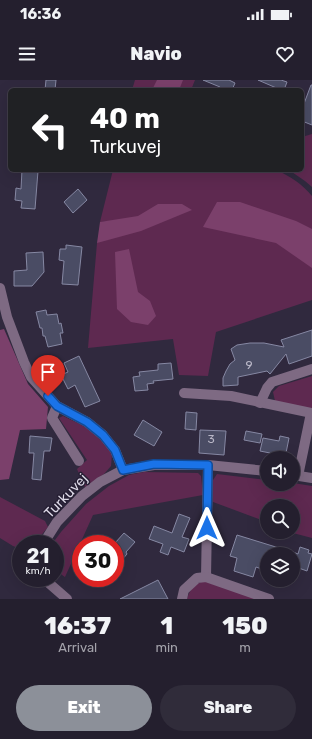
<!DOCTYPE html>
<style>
body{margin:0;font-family:Rubik,sans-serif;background:#302c3a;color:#f1f3f6;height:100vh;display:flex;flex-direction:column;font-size:15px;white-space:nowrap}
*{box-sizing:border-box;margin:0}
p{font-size:13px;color:#a3a2aa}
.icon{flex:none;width:22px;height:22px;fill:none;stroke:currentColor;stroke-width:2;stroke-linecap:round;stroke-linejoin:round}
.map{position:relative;height:519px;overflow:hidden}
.drawer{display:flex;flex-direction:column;background:#241f2e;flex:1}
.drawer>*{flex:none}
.guide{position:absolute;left:8px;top:8px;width:296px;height:84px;border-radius:6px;box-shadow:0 4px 16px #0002,0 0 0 1px #413d4a;background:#202124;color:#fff;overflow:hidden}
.tools{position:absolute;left:260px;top:371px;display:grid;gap:8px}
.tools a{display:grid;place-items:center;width:40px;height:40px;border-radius:50%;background:#241f2e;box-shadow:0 4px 16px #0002,0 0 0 1px #413d4a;font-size:20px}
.speed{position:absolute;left:12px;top:455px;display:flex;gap:8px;font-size:20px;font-weight:700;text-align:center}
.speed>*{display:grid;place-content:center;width:52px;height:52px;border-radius:50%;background:#241f2e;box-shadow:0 4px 16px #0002,0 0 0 1px #413d4a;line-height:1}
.speed small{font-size:10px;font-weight:400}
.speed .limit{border:6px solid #d22;background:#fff;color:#111}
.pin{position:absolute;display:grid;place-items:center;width:34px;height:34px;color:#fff;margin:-41px -17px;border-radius:50% 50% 50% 0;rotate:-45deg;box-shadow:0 0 4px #0007}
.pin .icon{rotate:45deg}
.me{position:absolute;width:44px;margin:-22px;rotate:0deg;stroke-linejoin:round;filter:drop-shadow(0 0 3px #0008)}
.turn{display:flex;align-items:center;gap:14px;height:84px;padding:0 16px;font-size:18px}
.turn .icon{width:52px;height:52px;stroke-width:2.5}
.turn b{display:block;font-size:28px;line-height:34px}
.eta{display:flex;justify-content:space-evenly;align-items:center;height:68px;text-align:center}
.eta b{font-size:24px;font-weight:800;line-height:28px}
.primary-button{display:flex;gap:8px;margin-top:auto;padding:8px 16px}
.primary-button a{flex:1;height:46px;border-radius:24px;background:#8c9099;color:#fff;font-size:16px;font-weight:800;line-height:46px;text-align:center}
.primary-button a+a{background:#302c3a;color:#f1f3f6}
.status{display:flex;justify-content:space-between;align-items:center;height:28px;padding:0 20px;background:#241f2e;direction:ltr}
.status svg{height:11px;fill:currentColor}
header{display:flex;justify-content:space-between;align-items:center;height:52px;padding:0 16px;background:#241f2e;font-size:18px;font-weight:800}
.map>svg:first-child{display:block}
.green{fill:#5e2950}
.forest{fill:#7b406b}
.building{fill:#4a4c64;stroke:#8688a3}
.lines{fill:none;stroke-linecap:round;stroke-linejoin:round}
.minor{stroke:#7e6a83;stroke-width:10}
.route-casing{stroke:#114b97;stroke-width:10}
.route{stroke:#1a73e8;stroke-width:7}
.labels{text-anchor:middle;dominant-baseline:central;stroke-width:3;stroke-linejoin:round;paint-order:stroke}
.number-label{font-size:12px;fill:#b8b6c6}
.street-label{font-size:14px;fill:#ddd9e7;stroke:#261f34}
</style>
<div class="status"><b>16:36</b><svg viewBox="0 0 49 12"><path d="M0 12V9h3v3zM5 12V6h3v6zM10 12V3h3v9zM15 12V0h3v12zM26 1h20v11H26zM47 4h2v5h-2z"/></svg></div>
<header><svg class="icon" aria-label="menu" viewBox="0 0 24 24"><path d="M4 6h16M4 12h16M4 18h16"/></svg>Navio<svg class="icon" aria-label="heart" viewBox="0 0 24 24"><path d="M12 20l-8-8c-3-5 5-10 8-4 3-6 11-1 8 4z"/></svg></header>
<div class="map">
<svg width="312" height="519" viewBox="0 0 312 519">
<rect width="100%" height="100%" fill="#30293e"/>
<g class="green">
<path d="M 135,0 L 195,0 L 191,10 L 132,10 Z"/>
<path d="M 312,54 L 312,107 L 305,101 L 289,90 L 302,90 L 302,57 Z"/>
<path d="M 113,90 L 276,90 C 290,96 302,104 312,116 L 312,220 L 216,252 L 208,296 L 179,295 L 173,259 L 88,268 L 97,163 L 142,139 L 100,142 Z"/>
<path d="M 312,296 L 312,330 L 275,321 L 273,312 L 279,306 Z"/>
<path d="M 63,336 L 88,348 L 104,363 L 112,374 L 111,386 L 104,394 L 85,407 L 77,389 L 87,380 L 59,338 Z"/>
<path d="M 144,392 L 198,393 L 201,396 L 203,415 L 93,435 L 65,497 L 55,490 L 55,464 L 52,464 L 61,452 L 86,424 L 109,406 L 129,395 Z"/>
<path d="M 217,394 L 267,400 L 267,404 L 293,403 L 312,406 L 312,458 L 289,452 L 293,452 L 293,426 L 267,426 L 267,442 L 213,422 L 213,400 Z"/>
<path d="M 0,417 L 45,441 L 48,447 L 34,464 L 21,464 L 21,469 L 13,466 L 0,458 Z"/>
<path d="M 205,501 L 260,519 L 187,519 C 189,510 196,502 205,501 Z"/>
</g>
<g class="forest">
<path d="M 157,0 L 183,0 L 179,10 L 152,10 Z"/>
<path d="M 217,122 L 240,122 L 296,141 L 312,149 L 312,188 L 276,163 L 203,147 Z"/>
<path d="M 158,124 L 182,124 L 192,130 L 141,151 L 97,163 L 100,142 L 138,136 Z"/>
<path d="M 129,169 L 138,212 L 150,221 L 156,236 L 148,245 L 131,242 L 117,229 L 115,172 Z"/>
<path d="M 4,249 L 28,304 L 48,327 L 46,349 L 20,350 L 9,399 L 0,400 L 0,250 Z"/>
</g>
<g class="building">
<path d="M 46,0 L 56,0 L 55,10 L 45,10 Z"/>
<path d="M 203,0 L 229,0 L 235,3 L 232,10 L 219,10 L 220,7 Z"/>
<path d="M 258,0 L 281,0 L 287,2 L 284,10 L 281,10 Z"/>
<path d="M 311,5 L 312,5 L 312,45 L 302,41 L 302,29 Z"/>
<path d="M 22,90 L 38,91 L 35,129 L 21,128 L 22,121 L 15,120 L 16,108 L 21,109 Z"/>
<path d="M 78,109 L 87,120 L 73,133 L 64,122 Z"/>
<path d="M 66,165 L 82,167 L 78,205 L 62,204 L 64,181 L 59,180 L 60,169 L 66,169 Z"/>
<path d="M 43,172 L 44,192 L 32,206 L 14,206 L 14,191 L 27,190 L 26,173 Z"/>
<path d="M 46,230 L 47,235 L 57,234 L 59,244 L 61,243 L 63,253 L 60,253 L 62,264 L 48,267 L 45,256 L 43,256 L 42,248 L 40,248 L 36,232 Z"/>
<path d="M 312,250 L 312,276 L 289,284 L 286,274 L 270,294 L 267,291 L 238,297 L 238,305 L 223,306 L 223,298 L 226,291 L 230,284 L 235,280 L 231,269 L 237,265 L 250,263 L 264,263 L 284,267 L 281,260 Z"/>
<path d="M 79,276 L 100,321 L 85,327 L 75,305 L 68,309 L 61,295 L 68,292 L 64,283 Z"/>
<path d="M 171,283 L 173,299 L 153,301 L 154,303 L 147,304 L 148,310 L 135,311 L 133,297 L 140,296 L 139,292 L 158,290 L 158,284 Z"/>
<path d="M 186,332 L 197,333 L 196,350 L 185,349 Z"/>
<path d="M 143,340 L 162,352 L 154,366 L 134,355 Z"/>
<path d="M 200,350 L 226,351 L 224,375 L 199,373 Z"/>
<path d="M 246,351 L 262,354 L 260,363 L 244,360 Z"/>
<path d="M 30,356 L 52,358 L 50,371 L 44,371 L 41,400 L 32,399 L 34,373 L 29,373 Z"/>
<path d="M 280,356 L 289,358 L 285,378 L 269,376 L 270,373 L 260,371 L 263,358 L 279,361 Z"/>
<path d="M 179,434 L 190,438 L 182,457 L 189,459 L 184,472 L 171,467 L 168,475 L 160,472 L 163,464 L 149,459 L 154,446 L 172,453 Z"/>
<path d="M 124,453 L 135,462 L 126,472 L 127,474 L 115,488 L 115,463 Z"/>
<path d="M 237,455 L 292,472 L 291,474 L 267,474 L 267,491 L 256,487 L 253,497 L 234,491 L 237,478 L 230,476 Z"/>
<path d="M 300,467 L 309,470 L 308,473 L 312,474 L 307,491 L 293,486 L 293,472 L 298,474 Z"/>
<path d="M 158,500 L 168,519 L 120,519 Z"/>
</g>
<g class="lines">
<g class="minor">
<path d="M 0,208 L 7,237 L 24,282 L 31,297 L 57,326 L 87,342 L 103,355 L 115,370 L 123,390"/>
<path d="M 184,313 L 231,316 L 312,333"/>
<path d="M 260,323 L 267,308 L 272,302 L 312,289"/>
<path d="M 57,326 L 52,338 L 79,381"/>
<path d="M 293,395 L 312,398"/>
<path d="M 298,396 L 311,333"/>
<path d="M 43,464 L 57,442 L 82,416 L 100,402 L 123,390 L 154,385 L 208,385 L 267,391"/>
<path d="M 206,497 L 208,385"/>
<path d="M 43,498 L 67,519"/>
<path d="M 182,519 L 184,510 L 197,498 L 206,497 L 269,519"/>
</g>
</g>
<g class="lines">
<g class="route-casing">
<path id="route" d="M 48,316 L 57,326 L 87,342 L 103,355 L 115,370 L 123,390 L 154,384 L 208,385 L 207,448"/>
</g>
<use href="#route" class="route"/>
</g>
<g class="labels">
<g class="number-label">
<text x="249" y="285">9</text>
<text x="211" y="359">3</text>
</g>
<g class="street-label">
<text transform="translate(66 416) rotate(-46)">Turkuvej</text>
</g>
</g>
</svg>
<div class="tools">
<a><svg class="icon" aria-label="sound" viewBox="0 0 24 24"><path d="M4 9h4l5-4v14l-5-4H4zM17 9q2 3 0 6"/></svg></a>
<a><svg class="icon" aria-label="search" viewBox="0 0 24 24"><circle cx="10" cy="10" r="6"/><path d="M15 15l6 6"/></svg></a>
<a><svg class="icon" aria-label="layers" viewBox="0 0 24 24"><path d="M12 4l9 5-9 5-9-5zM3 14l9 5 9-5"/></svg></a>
</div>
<div class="speed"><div>21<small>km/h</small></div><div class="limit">30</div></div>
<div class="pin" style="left:48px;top:316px;background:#d93025"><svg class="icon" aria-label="arrive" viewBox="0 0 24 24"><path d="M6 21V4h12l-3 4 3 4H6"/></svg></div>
<svg class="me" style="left:207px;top:448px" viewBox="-20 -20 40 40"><path d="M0-17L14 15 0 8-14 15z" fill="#1a73e8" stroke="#fff" stroke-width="4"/></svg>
<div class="guide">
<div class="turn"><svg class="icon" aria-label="left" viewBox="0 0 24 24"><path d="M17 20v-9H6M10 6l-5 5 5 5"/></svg><div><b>40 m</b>Turkuvej</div></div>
</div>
</div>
<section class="drawer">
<div class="eta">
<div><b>16:37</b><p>Arrival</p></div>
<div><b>1</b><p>min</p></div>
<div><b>150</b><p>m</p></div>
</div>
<div class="primary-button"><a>Exit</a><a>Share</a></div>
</section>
